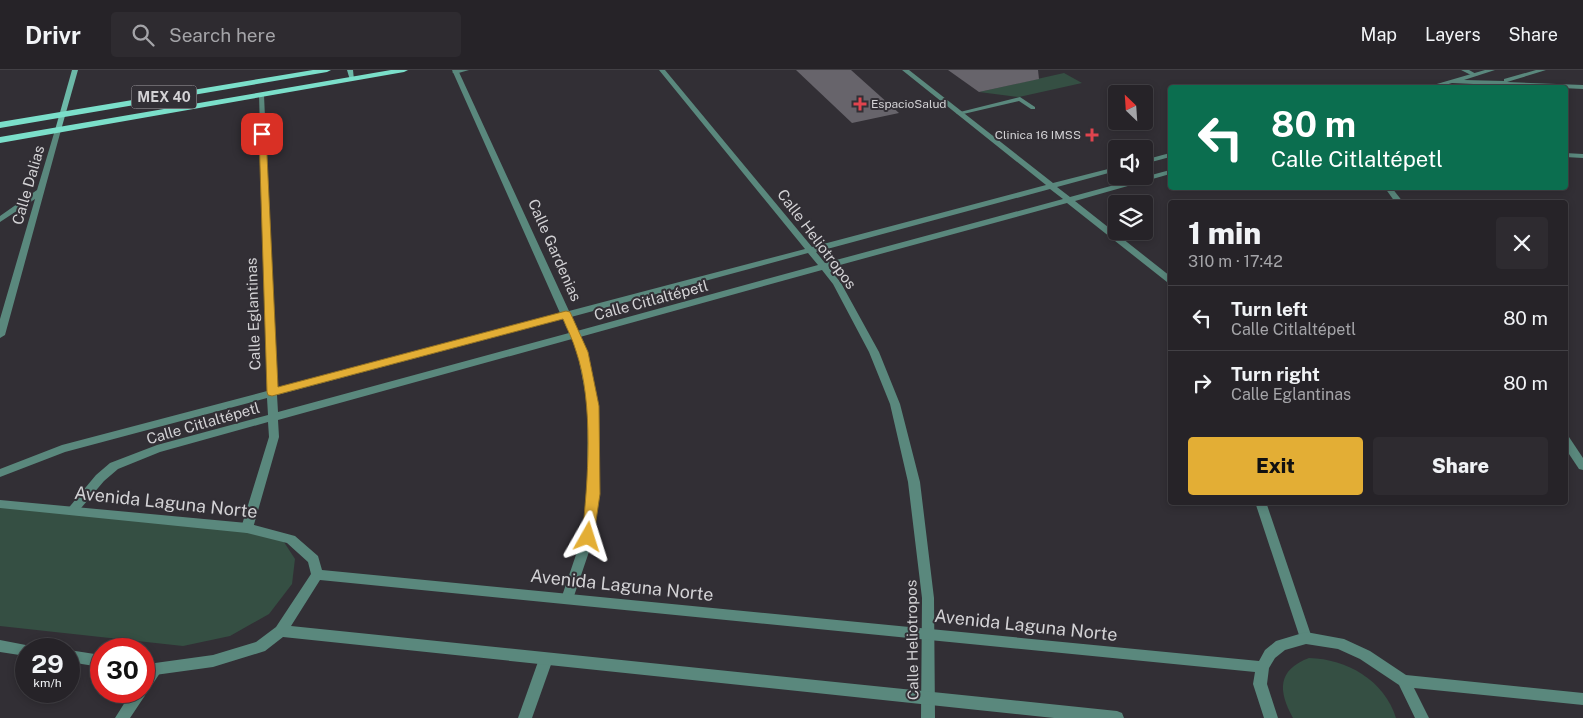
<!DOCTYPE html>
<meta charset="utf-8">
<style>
body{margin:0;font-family:"Public Sans",sans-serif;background:#2e2b30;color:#f1f3f6;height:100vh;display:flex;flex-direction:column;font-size:19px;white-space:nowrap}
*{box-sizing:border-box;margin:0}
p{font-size:16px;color:#a4a4a8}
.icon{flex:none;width:28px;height:28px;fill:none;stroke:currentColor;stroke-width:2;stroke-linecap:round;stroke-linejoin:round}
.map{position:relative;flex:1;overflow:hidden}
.sheet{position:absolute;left:1168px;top:130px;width:400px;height:305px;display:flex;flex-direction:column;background:#262328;border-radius:5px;box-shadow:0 2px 8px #0003,0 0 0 1px #424045}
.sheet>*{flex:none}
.guide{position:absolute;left:1168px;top:15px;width:400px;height:105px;border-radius:5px;box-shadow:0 2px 8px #0003,0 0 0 1px #424045;background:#0b6e4f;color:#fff;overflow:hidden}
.needle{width:32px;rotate:335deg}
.tools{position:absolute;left:1108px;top:15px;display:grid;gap:10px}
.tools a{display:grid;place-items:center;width:45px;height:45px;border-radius:5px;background:#262328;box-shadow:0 2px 8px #0003,0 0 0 1px #424045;font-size:25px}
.speed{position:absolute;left:15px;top:568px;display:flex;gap:10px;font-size:25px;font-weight:700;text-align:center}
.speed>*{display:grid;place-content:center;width:65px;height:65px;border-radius:50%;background:#262328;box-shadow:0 2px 8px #0003,0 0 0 1px #424045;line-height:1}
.speed small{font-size:12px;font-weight:400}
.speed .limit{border:8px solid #d22;background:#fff;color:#111}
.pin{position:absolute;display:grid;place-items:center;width:42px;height:42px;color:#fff;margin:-21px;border-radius:10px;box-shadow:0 2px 8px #0006}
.me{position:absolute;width:55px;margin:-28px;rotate:6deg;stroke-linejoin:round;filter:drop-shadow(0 0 4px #0008)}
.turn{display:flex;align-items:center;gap:18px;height:105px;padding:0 20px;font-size:22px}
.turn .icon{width:65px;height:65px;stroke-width:2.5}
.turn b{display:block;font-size:35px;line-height:42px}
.round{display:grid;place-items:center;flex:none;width:52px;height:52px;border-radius:5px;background:#2e2b30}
.headline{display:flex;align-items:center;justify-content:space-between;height:85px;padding:0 20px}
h1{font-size:30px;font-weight:800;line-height:38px}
.button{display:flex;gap:10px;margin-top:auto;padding:10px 20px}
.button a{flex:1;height:58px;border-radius:5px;background:#e3ae35;color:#111;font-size:20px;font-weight:800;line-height:58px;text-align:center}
.button a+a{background:#2e2b30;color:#f1f3f6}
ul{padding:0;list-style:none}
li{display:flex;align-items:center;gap:15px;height:65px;padding:0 20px;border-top:1px solid #424045}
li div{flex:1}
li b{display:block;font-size:19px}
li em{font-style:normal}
header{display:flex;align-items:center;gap:30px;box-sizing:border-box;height:70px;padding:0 25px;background:#262328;border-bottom:1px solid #424045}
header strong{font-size:24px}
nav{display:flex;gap:28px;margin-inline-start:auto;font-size:18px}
.search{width:350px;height:45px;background:#2e2b30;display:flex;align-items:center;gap:12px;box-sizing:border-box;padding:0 18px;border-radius:5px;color:#a4a4a8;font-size:19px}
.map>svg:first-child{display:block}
.green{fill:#354f43}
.building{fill:#67646b}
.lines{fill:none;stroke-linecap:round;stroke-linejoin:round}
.service{fill:#5a887d;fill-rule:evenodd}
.minor{fill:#5a887d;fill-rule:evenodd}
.tertiary{fill:#5a887d;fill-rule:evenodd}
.secondary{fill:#6db9a8;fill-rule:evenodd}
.primary{fill:#7bdfca;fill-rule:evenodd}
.route{fill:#e3ae35;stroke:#947122}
.health-dot{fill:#e0444e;stroke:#322f35;stroke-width:2}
.labels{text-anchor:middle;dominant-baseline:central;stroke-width:4;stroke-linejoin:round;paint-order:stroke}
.far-poi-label{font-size:12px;fill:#d3d2d5;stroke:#322f35;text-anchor:start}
.shield{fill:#322f35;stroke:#a3a1a5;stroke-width:1}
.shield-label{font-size:14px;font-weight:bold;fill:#d3d2d5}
.street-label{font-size:15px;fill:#d3d2d5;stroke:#322f35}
.near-street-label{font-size:18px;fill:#d3d2d5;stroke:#322f35}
</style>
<header>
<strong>Drivr</strong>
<div class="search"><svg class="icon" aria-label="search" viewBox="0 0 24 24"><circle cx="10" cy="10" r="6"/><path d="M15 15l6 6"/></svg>Search here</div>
<nav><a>Map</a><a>Layers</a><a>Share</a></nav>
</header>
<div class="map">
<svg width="1583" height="648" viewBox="0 0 1583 648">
<rect width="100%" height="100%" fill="#322f35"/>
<g class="green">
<path d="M 1064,3 L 1082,13 L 1019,27 L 979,22 Z"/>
<path d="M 0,436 L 250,457 L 282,469 L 295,489 L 292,514 L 269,544 L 230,566 L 183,576 L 0,556 Z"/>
<path d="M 1309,588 C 1347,589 1384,610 1396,648 L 1293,648 C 1278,621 1277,600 1309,588 Z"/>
</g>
<g class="building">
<path d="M 796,0 L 851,0 L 899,43 L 852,53 Z"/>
<path d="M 948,0 L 1038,0 L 1039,9 L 979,22 Z"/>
</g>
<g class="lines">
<g class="service">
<path d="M 469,0 L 455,4 L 452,2 L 456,0 Z"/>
<path d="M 1461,0 L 1469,0 L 1478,5 L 1473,6 Z"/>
<path d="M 1020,27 L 1035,37 L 1035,39 L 1031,39 L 1019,31 L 959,45 L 956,43 Z"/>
</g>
<g class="minor">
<path d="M 452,0 L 458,0 L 569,241 L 805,179 L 659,0 L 665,0 L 812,177 L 1046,115 L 902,0 L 909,0 L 1053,113 L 1116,97 L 1116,101 L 1057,117 L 1070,127 L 1170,100 L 1170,104 L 1075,131 L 1170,206 L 1170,213 L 1167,212 L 1067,133 L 829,198 L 841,213 L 879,282 L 900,334 L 920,412 L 934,528 L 935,648 L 921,648 L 922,528 L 908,412 L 890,334 L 869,282 L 833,214 L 822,200 L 580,267 L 587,281 L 598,336 L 599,424 L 594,467 L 573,529 L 571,533 L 567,534 L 563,533 L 561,529 L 582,467 L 587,424 L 588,336 L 577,281 L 572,269 L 278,350 L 279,367 L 253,458 L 251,461 L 247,463 L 243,461 L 241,458 L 269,367 L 268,352 L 160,382 L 118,399 L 104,411 L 76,444 L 72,445 L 68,444 L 66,441 L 96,405 L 110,393 L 157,375 L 268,345 L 267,328 L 65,382 L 0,407 L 0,399 L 62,375 L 267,321 L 259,24 L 264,25 L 277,318 L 560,243 ZM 1050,119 L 1063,129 L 825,193 L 816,182 ZM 808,183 L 818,195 L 577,261 L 571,247 ZM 563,249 L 569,263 L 278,342 L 277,325 Z"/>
<path d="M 1485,0 L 1495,0 L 1464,10 L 1504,11 L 1504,9 L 1536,0 L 1546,0 L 1507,12 L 1583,15 L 1583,19 L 1452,13 L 1435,18 L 1423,18 Z"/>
<path d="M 58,58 L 61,60 L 5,265 L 0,268 L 0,249 L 35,129 L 0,152 L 0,146 L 37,120 L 55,60 Z"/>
<path d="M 1170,83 L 1170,87 L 1144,94 L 1144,90 Z"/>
<path d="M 1565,83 L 1583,84 L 1583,88 L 1565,87 Z"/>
<path d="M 1385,118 L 1392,118 L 1403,132 L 1395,132 Z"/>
<path d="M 1565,366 L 1569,367 L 1583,388 L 1583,400 L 1579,399 L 1565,378 Z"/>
<path d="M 1255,432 L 1266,432 L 1312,568 L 1311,572 L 1306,574 L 1301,572 L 1300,568 Z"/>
<path d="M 546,583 L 551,585 L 553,589 L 532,648 L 518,648 L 539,589 L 541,585 Z"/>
<path d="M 155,593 L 160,595 L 162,599 L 160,603 L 130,648 L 115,648 L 132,621 L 144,621 C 144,610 143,598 155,593 Z"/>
</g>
<g class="tertiary">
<path d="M 0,430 L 247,453 L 295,466 L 318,486 L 322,500 L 1259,591 L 1265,580 L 1276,571 L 1306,562 L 1344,569 L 1370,581 L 1406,605 L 1583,623 L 1583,635 L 1414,618 L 1429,648 L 1415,648 L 1399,615 L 1360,589 L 1338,579 L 1306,574 L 1285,580 L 1275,588 L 1269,598 L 1267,614 L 1278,648 L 1264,648 L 1253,614 L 1255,602 L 320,510 L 291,556 L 1117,641 L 1122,643 L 1124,648 L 1054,648 L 283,567 L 265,581 L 213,597 L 155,605 L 144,603 L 144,591 L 155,593 L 213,585 L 256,572 L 276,557 L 311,504 L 308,492 L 287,473 L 247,463 L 0,438 Z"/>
<path d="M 0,570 L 31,576 L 32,579 L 26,579 L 26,586 L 0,582 Z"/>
<path d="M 69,580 L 101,585 L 101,597 L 69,592 Z"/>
</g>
<g class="secondary">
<path d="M 72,0 L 78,0 L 61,60 L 58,62 L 55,60 Z"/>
<path d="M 347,0 L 353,0 L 354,10 L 350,10 Z"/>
</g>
<g class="primary">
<path d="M 313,0 L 331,0 L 327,2 L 0,58 L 0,52 Z"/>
<path d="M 391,0 L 408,0 L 404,2 L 0,73 L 0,67 Z"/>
</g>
</g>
<path class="route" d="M 262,62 L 266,64 L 278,317 L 566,241 L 570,242 L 588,282 L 599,336 L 600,424 L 593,471 L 588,472 L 584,471 L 582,467 C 588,412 594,333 576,281 C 573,270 567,259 563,249 L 272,326 L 268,325 L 267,322 L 259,64 Z"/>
<g class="health-dot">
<path d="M857.5 26.5h5v5h5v5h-5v5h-5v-5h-5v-5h5z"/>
<path d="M1089.5 57.5h5v5h5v5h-5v5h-5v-5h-5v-5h5z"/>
</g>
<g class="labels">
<g class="far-poi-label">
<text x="871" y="34">EspacioSalud</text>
<text x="1081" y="65" text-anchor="end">Clinica 16 IMSS</text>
</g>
<rect class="shield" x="131.5" y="15.5" width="65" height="23" rx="4"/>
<g class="shield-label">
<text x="164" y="27">MEX 40</text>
</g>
<g class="street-label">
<text transform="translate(28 115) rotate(-74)">Calle Dalias</text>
<text transform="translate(817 169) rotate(53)">Calle Heliotropos</text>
<text transform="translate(555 180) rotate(66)">Calle Gardenias</text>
<text transform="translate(651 230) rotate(-15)">Calle Citlaltépetl</text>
<text transform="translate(253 244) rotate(-92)">Calle Eglantinas</text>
<text transform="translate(203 353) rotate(-16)">Calle Citlaltépetl</text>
<text transform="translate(912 570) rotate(-91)">Calle Heliotropos</text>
</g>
<g class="near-street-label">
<text transform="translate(166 432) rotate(6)">Avenida Laguna Norte</text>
<text transform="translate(622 515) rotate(6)">Avenida Laguna Norte</text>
<text transform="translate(1026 555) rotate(6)">Avenida Laguna Norte</text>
</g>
</g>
</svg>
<div class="tools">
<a><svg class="needle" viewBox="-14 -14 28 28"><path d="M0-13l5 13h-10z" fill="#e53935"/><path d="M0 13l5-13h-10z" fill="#a4a4a8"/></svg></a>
<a><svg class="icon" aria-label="sound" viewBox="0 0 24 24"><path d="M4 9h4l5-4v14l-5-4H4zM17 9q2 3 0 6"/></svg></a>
<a><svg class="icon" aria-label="layers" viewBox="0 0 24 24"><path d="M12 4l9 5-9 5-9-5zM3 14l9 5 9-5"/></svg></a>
</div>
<div class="speed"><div>29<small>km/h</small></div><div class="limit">30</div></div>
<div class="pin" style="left:262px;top:64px;background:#d93025"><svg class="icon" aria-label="arrive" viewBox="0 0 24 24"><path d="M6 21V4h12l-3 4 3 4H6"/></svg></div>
<svg class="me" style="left:588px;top:467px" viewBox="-20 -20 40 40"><path d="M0-17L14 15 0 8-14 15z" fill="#e3ae35" stroke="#fff" stroke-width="4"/></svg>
<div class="guide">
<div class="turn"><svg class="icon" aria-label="left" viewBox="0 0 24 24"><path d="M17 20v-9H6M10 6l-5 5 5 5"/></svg><div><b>80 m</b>Calle Citlaltépetl</div></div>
</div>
<section class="sheet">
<div class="headline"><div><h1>1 min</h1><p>310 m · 17:42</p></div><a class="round"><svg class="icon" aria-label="close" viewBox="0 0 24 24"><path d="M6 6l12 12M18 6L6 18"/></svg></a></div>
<ul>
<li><svg class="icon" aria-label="left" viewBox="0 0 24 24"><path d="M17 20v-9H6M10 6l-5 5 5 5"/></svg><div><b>Turn left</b><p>Calle Citlaltépetl</p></div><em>80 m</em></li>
<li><svg class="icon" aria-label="right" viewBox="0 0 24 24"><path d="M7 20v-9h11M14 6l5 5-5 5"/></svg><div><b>Turn right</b><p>Calle Eglantinas</p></div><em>80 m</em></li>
</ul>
<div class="button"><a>Exit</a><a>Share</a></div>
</section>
</div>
